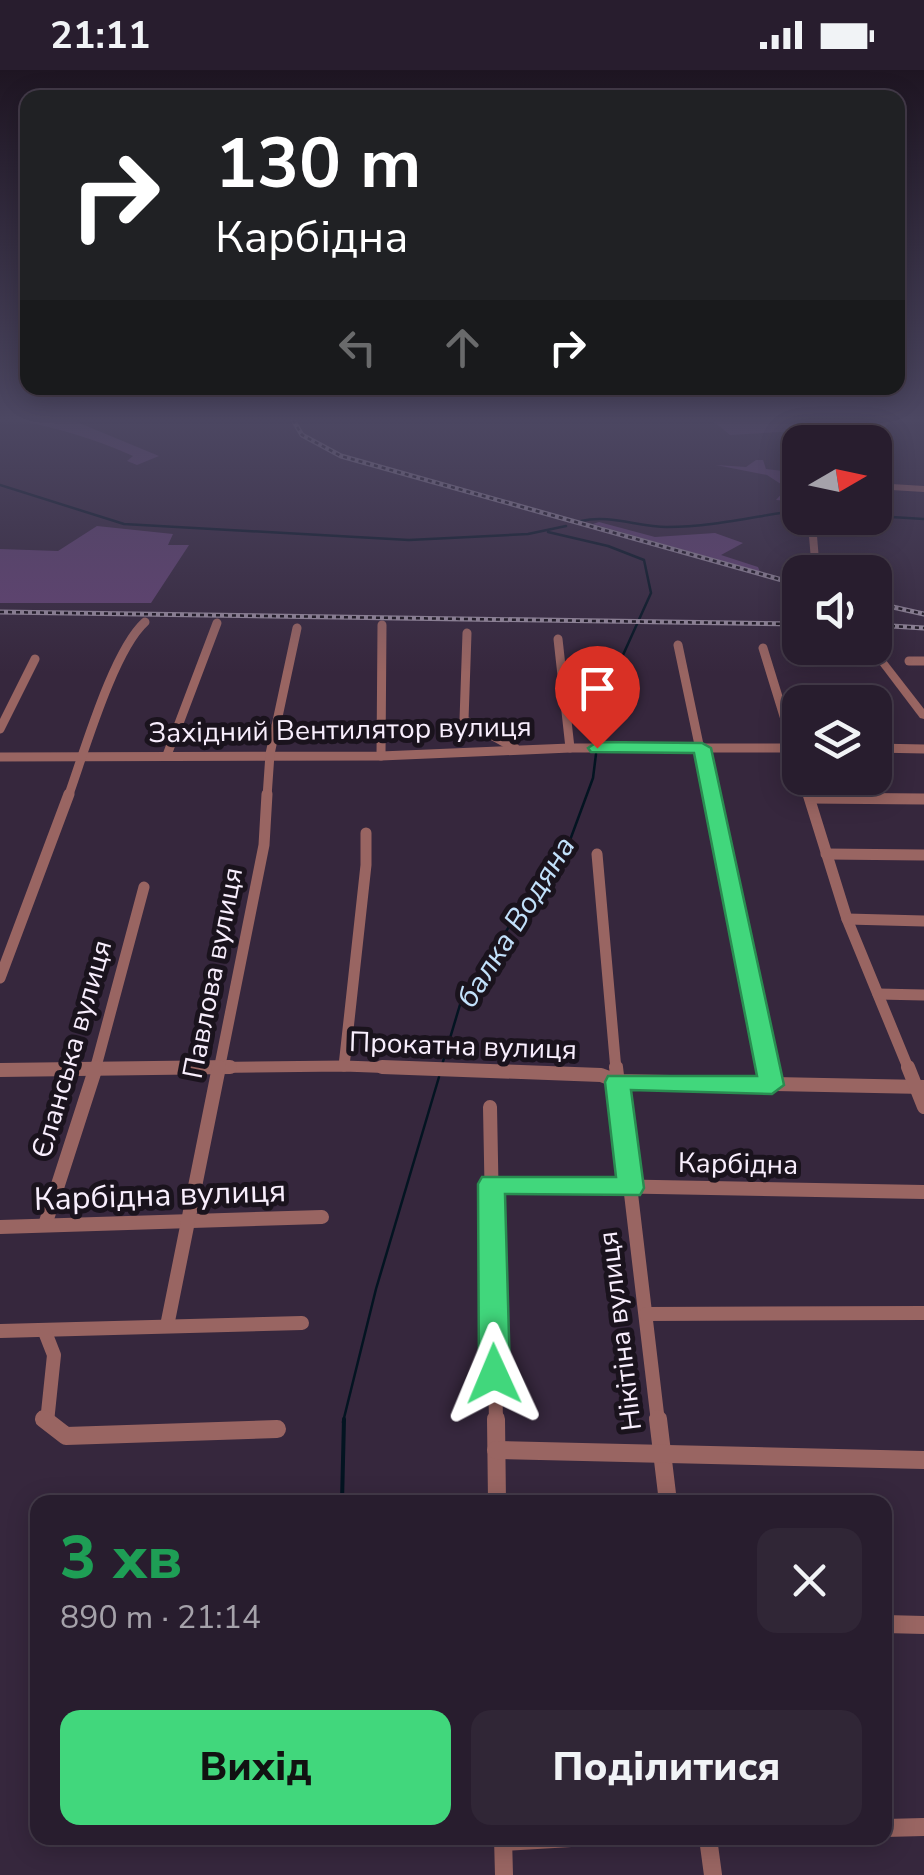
<!DOCTYPE html>
<html lang="uk">
<meta charset="utf-8">
<style>
body{margin:0;font-family:"Nunito Sans",sans-serif;background:#302636;color:#f1f3f6;height:100vh;display:flex;flex-direction:column;font-size:38px;white-space:nowrap}
*{box-sizing:border-box;margin:0}
p{font-size:32px;color:#a5a2aa}
.icon{flex:none;width:55px;height:55px;fill:none;stroke:currentColor;stroke-width:2;stroke-linecap:round;stroke-linejoin:round}
.map{position:relative;flex:1;overflow:hidden}
.sheet{position:absolute;left:30px;top:1425px;width:862px;height:350px;display:flex;flex-direction:column;background:#281d2e;border-radius:20px;box-shadow:0 5px 25px #0003,0 0 0 2px #443b4a}
.sheet>*{flex:none}
.hud{position:absolute;left:20px;top:20px;width:885px;height:305px;border-radius:20px;box-shadow:0 5px 25px #0003,0 0 0 2px #443b4a;background:#202124;color:#fff;overflow:hidden}
.needle{width:65px;rotate:81deg}
.buttons{position:absolute;left:782px;top:355px;display:grid;gap:20px}
.buttons a{display:grid;place-items:center;width:110px;height:110px;border-radius:20px;background:#281d2e;box-shadow:0 5px 25px #0003,0 0 0 2px #443b4a;font-size:50px}
.pin{position:absolute;display:grid;place-items:center;width:85px;height:85px;color:#fff;margin:-102px -42px;border-radius:50% 50% 50% 0;rotate:-45deg;box-shadow:0 0 10px #0007}
.pin .icon{rotate:45deg}
.me{position:absolute;width:110px;margin:-55px;rotate:359deg;stroke-linejoin:round;filter:drop-shadow(0 0 8px #0008)}
.turn{display:flex;align-items:center;gap:35px;height:210px;padding:0 30px;font-size:45px}
.turn .icon{width:130px;height:130px;stroke-width:2.5}
.turn b{display:block;font-size:70px;line-height:85px}
.lanes{display:flex;align-items:center;height:95px;padding:0 30px;background:#0003;justify-content:center;gap:50px;direction:ltr}
.lanes .off{opacity:.35}
.round{display:grid;place-items:center;flex:none;width:105px;height:105px;border-radius:20px;background:#302636}
.headline{display:flex;align-items:center;justify-content:space-between;height:170px;padding:0 30px}
h1{font-size:60px;font-weight:800;line-height:75px;color:#1e9e55}
.primary-button{display:flex;gap:20px;margin-top:auto;padding:20px 30px}
.primary-button a{flex:1;height:115px;border-radius:20px;background:#41d77c;color:#111;font-size:40px;font-weight:800;line-height:115px;text-align:center}
.primary-button a+a{background:#302636;color:#f1f3f6}
.status{display:flex;justify-content:space-between;align-items:center;height:70px;padding:0 50px;background:#281d2e;direction:ltr}
.status svg{height:28px;fill:currentColor}
.map>svg:first-child{display:block}
.green{fill:#634273}
.lines{fill:none;stroke-linecap:round;stroke-linejoin:round}
.stream-far1{stroke:#031421;stroke-width:2.5}
.stream{stroke:#031421;stroke-width:4}
.minor-far4{stroke:#996562;stroke-width:6}
.minor-far3{stroke:#996562;stroke-width:9}
.minor-far2{stroke:#996562;stroke-width:11}
.minor-far1{stroke:#996562;stroke-width:14}
.minor{stroke:#996562;stroke-width:18}
.tertiary{fill:#996562;fill-rule:evenodd}
.rail-casing{stroke:#998c9f;stroke-width:5}
.rail{stroke:#1a131d;stroke-width:2.5;stroke-dasharray:4;stroke-linecap:butt}
.route{fill:#41d77c;stroke:#2a8c51;stroke-width:2.5}
.labels{text-anchor:middle;dominant-baseline:central;stroke-width:10;stroke-linejoin:round;paint-order:stroke}
.street-label{font-size:28px;fill:#f8eefd;stroke:#1a131d}
.water-label{font-size:30px;font-style:italic;fill:#c2e1fb;stroke:#1a131d}
.near-street-label{font-size:32px;fill:#f8eefd;stroke:#1a131d}
</style>
<div class="status"><b>21:11</b><svg viewBox="0 0 49 12"><path d="M0 12V9h3v3zM5 12V6h3v6zM10 12V3h3v9zM15 12V0h3v12zM26 1h20v11H26zM47 4h2v5h-2z"/></svg></div>
<div class="map">
<svg width="924" height="1805" viewBox="0 0 924 1805">
<rect width="100%" height="100%" fill="#36273d"/>
<g class="green">
<path d="M 19,350 L 72,350 L 159,386 L 137,395 L 127,391 L 133,386 C 96,369 59,359 19,350 Z"/>
<path d="M 737,350 L 880,350 L 863,372 L 816,372 L 798,361 L 730,365 L 714,352 Z"/>
<path d="M 756,390 L 763,390 L 766,399 L 800,403 L 800,432 L 776,430 L 787,418 L 767,405 L 716,395 L 746,397 Z"/>
<path d="M 599,452 L 655,467 L 715,463 L 743,473 L 721,485 L 758,497 L 760,502 L 593,454 Z"/>
<path d="M 97,456 L 173,464 L 168,475 L 189,475 L 151,533 L 0,533 L 0,479 L 58,481 Z"/>
</g>
<g class="lines">
<g class="stream-far1">
<path d="M 0,415 L 124,454 L 409,470 L 528,464 L 566,456"/>
<path d="M 875,446 L 924,449"/>
<path d="M 581,451 C 610,444 638,457 667,457 C 712,457 756,446 800,440"/>
<path d="M 548,462 L 608,476 L 644,490 L 651,523 L 604,627 L 597,676"/>
<path d="M 442,995 L 462,928 L 528,828 L 566,781 L 593,708 L 596,684"/>
<path d="M 343,1352 L 376,1219 L 439,1007"/>
</g>
<path class="stream" d="M 342,1432 L 344,1349"/>
<path class="minor-far4" d="M 875,416 L 924,419"/>
<g class="minor-far3">
<path d="M 467,563 L 464,650 L 515,678"/>
<path d="M 558,569 L 570,678"/>
<path d="M 678,575 L 710,727"/>
<path d="M 763,578 L 800,698"/>
<path d="M 909,591 L 924,591"/>
<path d="M 0,659 L 35,589"/>
<path d="M 875,678 L 924,679"/>
<path d="M 167,685 L 217,553"/>
<path d="M 381,686 L 382,555"/>
<path d="M 0,687 L 381,686 L 570,678 L 800,678"/>
<path d="M 803,708 L 809,727"/>
<path d="M 68,727 C 84,683 113,581 145,552"/>
<path d="M 267,727 L 270,684 L 297,558"/>
</g>
<g class="minor-far2">
<path d="M 710,724 L 769,1000"/>
<path d="M 808,724 L 847,849 L 909,1000"/>
<path d="M 810,728 L 924,729"/>
<path d="M 597,784 L 616,1000"/>
<path d="M 826,784 L 924,785"/>
<path d="M 847,849 L 924,851"/>
<path d="M 0,908 L 69,724"/>
<path d="M 878,924 L 924,925"/>
<path d="M 344,996 L 366,795 L 366,763"/>
<path d="M 15,1000 L 344,996 L 453,1000"/>
<path d="M 95,1000 L 144,817"/>
<path d="M 219,1000 L 264,775 L 267,724"/>
</g>
<g class="minor-far1">
<path d="M 382,997 L 601,1005 L 617,1011 L 924,1017"/>
<path d="M 616,997 L 658,1352"/>
<path d="M 768,997 L 772,1015"/>
<path d="M 908,997 L 924,1037"/>
<path d="M 0,1000 L 230,997"/>
<path d="M 490,1037 L 496,1352"/>
<path d="M 491,1114 L 924,1122"/>
<path d="M 45,1155 L 96,997"/>
<path d="M 0,1157 L 322,1147"/>
<path d="M 646,1244 L 924,1243"/>
<path d="M 167,1256 L 219,997"/>
<path d="M 0,1261 L 302,1253"/>
<path d="M 45,1262 L 54,1285 L 47,1352"/>
</g>
<g class="minor">
<path d="M 44,1349 L 66,1366 L 277,1359"/>
<path d="M 496,1349 L 497,1432"/>
<path d="M 658,1349 L 668,1432"/>
<path d="M 496,1380 L 924,1390"/>
<path d="M 885,1554 L 924,1555"/>
<path d="M 885,1758 L 924,1757"/>
<path d="M 503,1768 L 504,1805"/>
<path d="M 708,1768 L 713,1805"/>
<path d="M 503,1772 L 571,1768"/>
</g>
<g class="tertiary">
<path d="M 884,350 L 891,350 L 873,372 L 867,372 Z"/>
<path d="M 811,448 L 819,448 L 816,454 L 820,502 L 812,502 L 808,454 Z"/>
<path d="M 875,576 L 924,639 L 924,649 L 920,648 L 867,578 Z"/>
</g>
<g class="rail-casing">
<g id="rail">
<path d="M 293,350 L 302,365 L 341,386 L 800,515"/>
<path d="M 875,533 L 924,544"/>
<path d="M 0,542 L 800,554"/>
<path d="M 875,555 L 924,558"/>
</g>
</g>
<use href="#rail" class="rail"/>
</g>
<linearGradient id="sky" x2="0" y2="1"><stop stop-color="#1e1522"/><stop offset="0.58" stop-color="#4c4762"/><stop offset="1" stop-color="#4c4762" stop-opacity="0"/></linearGradient>
<rect width="924" height="603" fill="url(#sky)"/>
<path class="route" d="M 597,672 L 702,673 L 711,678 L 784,1015 L 772,1024 L 631,1020 L 644,1118 L 640,1125 L 505,1124 L 510,1304 L 505,1313 L 494,1317 L 484,1313 L 479,1304 L 478,1114 L 482,1107 L 616,1107 L 605,1012 L 608,1006 L 757,1006 L 694,683 L 591,682 L 588,678 Z"/>
<g class="labels">
<g class="street-label">
<text transform="translate(340 660) rotate(-1)">Західний Вентилятор вулиця</text>
<text transform="translate(213 903) rotate(-79)">Павлова вулиця</text>
<text transform="translate(463 976) rotate(2)">Прокатна вулиця</text>
<text transform="translate(72 979) rotate(-74)">Єланська вулиця</text>
<text transform="translate(738 1094) rotate(1)">Карбідна</text>
<text transform="translate(620 1261) rotate(-97)">Нікітіна вулиця</text>
</g>
<g class="water-label">
<text transform="translate(516 852) rotate(-58)">балка Водяна</text>
</g>
<g class="near-street-label">
<text transform="translate(160 1125) rotate(-2)">Карбідна вулиця</text>
</g>
</g>
</svg>
<div class="buttons">
<a><svg class="needle" viewBox="-14 -14 28 28"><path d="M0-13l5 13h-10z" fill="#e53935"/><path d="M0 13l5-13h-10z" fill="#a5a2aa"/></svg></a>
<a><svg class="icon" aria-label="sound" viewBox="0 0 24 24"><path d="M4 9h4l5-4v14l-5-4H4zM17 9q2 3 0 6"/></svg></a>
<a><svg class="icon" aria-label="layers" viewBox="0 0 24 24"><path d="M12 4l9 5-9 5-9-5zM3 14l9 5 9-5"/></svg></a>
</div>
<div class="pin" style="left:597px;top:678px;background:#d93025"><svg class="icon" aria-label="arrive" viewBox="0 0 24 24"><path d="M6 21V4h12l-3 4 3 4H6"/></svg></div>
<svg class="me" style="left:494px;top:1304px" viewBox="-20 -20 40 40"><path d="M0-17L14 15 0 8-14 15z" fill="#41d77c" stroke="#fff" stroke-width="4"/></svg>
<div class="hud">
<div class="turn"><svg class="icon" aria-label="right" viewBox="0 0 24 24"><path d="M7 20v-9h11M14 6l5 5-5 5"/></svg><div><b>130 m</b>Карбідна</div></div>
<div class="lanes"><svg class="icon off" aria-label="left" viewBox="0 0 24 24"><path d="M17 20v-9H6M10 6l-5 5 5 5"/></svg><svg class="icon off" aria-label="ahead" viewBox="0 0 24 24"><path d="M12 20V5M6 11l6-6 6 6"/></svg><svg class="icon" aria-label="right" viewBox="0 0 24 24"><path d="M7 20v-9h11M14 6l5 5-5 5"/></svg></div>
</div>
<section class="sheet">
<div class="headline"><div><h1>3 хв</h1><p>890 m · 21:14</p></div><a class="round"><svg class="icon" aria-label="close" viewBox="0 0 24 24"><path d="M6 6l12 12M18 6L6 18"/></svg></a></div>
<div class="primary-button"><a>Вихід</a><a>Поділитися</a></div>
</section>
</div>
